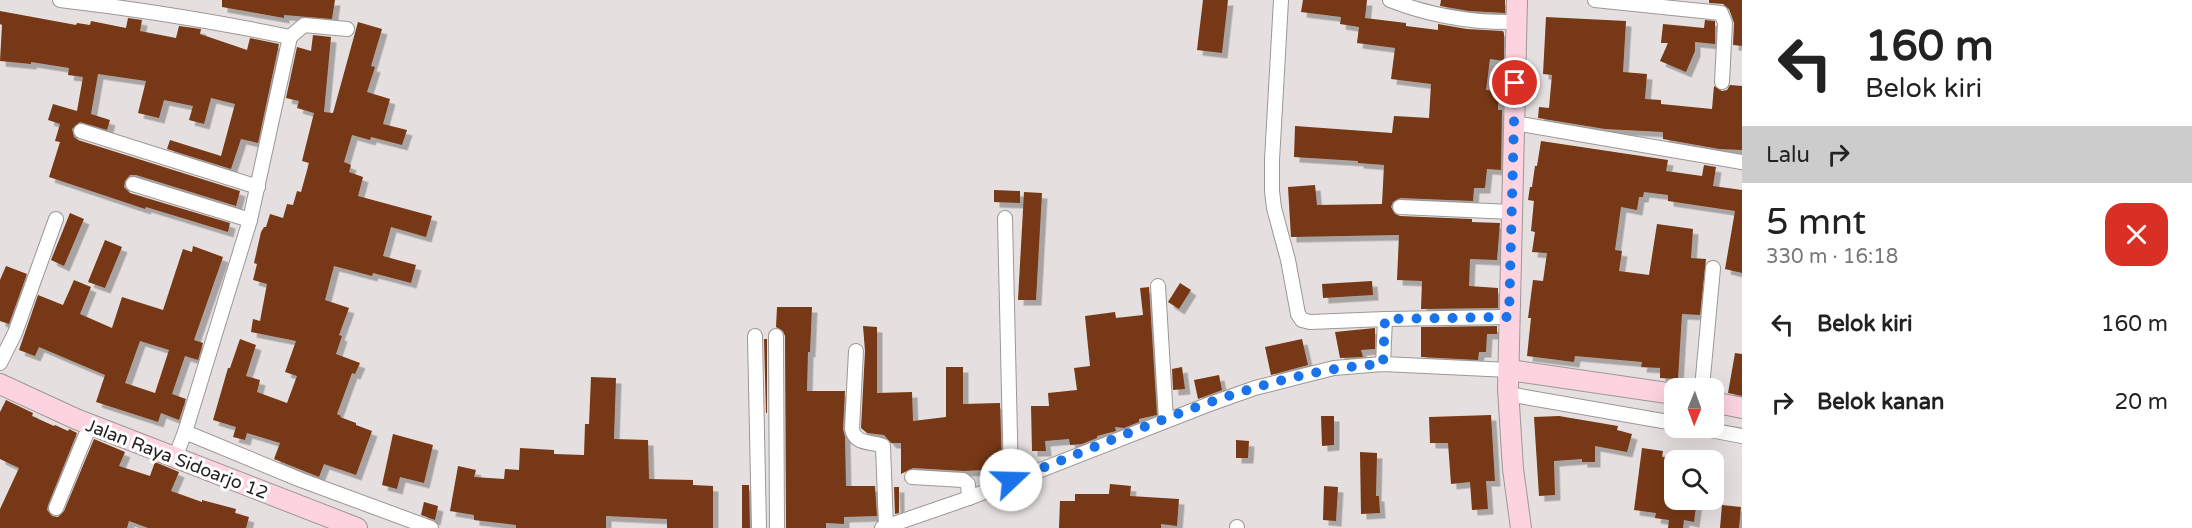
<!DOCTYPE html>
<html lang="id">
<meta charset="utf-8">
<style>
body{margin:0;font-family:"Varela Round",sans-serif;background:#f6f6f6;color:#222;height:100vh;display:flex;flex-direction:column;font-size:22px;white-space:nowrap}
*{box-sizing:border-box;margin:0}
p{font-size:20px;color:#767676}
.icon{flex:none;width:33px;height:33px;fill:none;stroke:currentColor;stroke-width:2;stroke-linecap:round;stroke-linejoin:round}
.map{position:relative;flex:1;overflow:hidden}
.panel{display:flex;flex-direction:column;background:#fff;width:450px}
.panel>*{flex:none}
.banner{background:#fff;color:#222;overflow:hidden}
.needle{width:39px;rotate:181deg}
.buttons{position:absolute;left:1664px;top:378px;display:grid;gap:12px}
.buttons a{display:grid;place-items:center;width:60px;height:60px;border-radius:12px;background:#fff;box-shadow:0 6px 24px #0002;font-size:30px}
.pin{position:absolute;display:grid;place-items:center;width:51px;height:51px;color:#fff;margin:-26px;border:3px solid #fff;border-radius:50%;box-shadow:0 2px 6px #0007}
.me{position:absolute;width:66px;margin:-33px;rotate:69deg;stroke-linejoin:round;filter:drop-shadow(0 0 4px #0008)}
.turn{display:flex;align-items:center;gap:21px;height:126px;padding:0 24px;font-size:27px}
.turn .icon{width:78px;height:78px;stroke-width:2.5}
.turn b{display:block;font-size:42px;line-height:51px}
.then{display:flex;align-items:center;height:57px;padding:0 24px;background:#0003;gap:12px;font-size:22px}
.round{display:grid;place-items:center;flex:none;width:63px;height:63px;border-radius:18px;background:#f6f6f6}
.head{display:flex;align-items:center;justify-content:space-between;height:102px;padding:0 24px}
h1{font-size:36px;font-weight:600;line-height:45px}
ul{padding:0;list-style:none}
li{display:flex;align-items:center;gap:18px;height:78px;padding:0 24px}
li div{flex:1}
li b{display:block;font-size:22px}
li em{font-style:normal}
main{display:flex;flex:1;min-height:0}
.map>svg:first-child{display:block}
.building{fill:#763812;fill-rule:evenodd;filter:url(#shadow)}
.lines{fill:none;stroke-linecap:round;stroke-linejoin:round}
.street-casing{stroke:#9c9797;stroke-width:16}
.secondary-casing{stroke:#9c9797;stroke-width:22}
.street{stroke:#fff;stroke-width:14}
.secondary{stroke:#fdd3e0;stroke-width:20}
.route{stroke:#1a73e8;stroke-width:10;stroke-dasharray:0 18}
.labels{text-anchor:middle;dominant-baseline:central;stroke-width:6;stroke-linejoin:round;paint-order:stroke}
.street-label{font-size:18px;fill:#252322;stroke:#fff}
</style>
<main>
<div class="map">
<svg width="1742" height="528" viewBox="0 0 1742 528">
<defs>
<filter id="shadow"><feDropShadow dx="5.5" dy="5.5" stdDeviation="0" flood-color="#0004"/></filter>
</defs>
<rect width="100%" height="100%" fill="#e5e0df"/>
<g class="building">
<path d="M 222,0 L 335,0 L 332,19 L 284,15 L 284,18 L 256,13 L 222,7 Z"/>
<path d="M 1203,0 L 1228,0 L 1222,53 L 1197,50 Z"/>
<path d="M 1303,0 L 1367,0 L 1365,18 L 1406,23 L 1406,26 L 1438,30 L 1438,24 L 1467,29 L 1503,31 L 1504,33 L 1504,61 L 1490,59 L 1486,90 L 1499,91 L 1498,110 L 1502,110 L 1501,170 L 1487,169 L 1485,188 L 1474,188 L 1473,201 L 1400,198 L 1393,202 L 1391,207 L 1395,214 L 1400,216 L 1472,219 L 1472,222 L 1500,223 L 1497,260 L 1470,259 L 1469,286 L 1498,288 L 1498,308 L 1421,309 L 1422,281 L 1397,280 L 1399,235 L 1291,237 L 1288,187 L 1315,185 L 1317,205 L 1382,204 L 1384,165 L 1358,163 L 1358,161 L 1294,157 L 1295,126 L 1392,133 L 1394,116 L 1429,118 L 1431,84 L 1391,79 L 1395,48 L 1357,43 L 1359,27 L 1340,24 L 1341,17 L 1301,12 Z"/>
<path d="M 1441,0 L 1505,0 L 1505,13 L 1469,11 L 1440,6 Z"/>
<path d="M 1709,0 L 1742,0 L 1742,46 L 1733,45 L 1734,23 L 1729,9 L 1723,4 L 1709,3 Z"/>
<path d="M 0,11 L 76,25 L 77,23 L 90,25 L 91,21 L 126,28 L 128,18 L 142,20 L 140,31 L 176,38 L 179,26 L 201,29 L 200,34 L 247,50 L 250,38 L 279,44 L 258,143 L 241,139 L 231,169 L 167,149 L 170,140 L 221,156 L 235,104 L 211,98 L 204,124 L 189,120 L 193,106 L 164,100 L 159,118 L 138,113 L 146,81 L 98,74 L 91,114 L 110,120 L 107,130 L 80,122 L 72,129 L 74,137 L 78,140 L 240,191 L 236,206 L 136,175 L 130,175 L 125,181 L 124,187 L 130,193 L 230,223 L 228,232 L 146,207 L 145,209 L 49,177 L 60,142 L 55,141 L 60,124 L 48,120 L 53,104 L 77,111 L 83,77 L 68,75 L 69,68 L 31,62 L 31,64 L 0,61 L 2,25 L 0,24 Z"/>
<path d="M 1546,17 L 1626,21 L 1623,72 L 1647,74 L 1645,99 L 1661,100 L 1661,104 L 1712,109 L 1714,86 L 1722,91 L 1727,90 L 1730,85 L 1742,86 L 1742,150 L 1719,149 L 1663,139 L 1663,132 L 1605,129 L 1538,118 L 1539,107 L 1549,108 L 1552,75 L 1543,74 Z"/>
<path d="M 1705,20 L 1715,21 L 1715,44 L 1695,42 L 1695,51 L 1686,72 L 1660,61 L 1668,43 L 1661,43 L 1663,24 L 1704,28 Z"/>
<path d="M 358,22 L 382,29 L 371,66 L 375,67 L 367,92 L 390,99 L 383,124 L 407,130 L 402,145 L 371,137 L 370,140 L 352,135 L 344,162 L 351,165 L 349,172 L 363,177 L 358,196 L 432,216 L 426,237 L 391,227 L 383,256 L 416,265 L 411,283 L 373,273 L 372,276 L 334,266 L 325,300 L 349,308 L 339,335 L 342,336 L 336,354 L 360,363 L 355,374 L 352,373 L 337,414 L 341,416 L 340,417 L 356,423 L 356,425 L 372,431 L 356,475 L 324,464 L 319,477 L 274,459 L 280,443 L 247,433 L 245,440 L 233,437 L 236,427 L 213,420 L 228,368 L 230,368 L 240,339 L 256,345 L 246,376 L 260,380 L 257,392 L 287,403 L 297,376 L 285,372 L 296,341 L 251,332 L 253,319 L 260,321 L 267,284 L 253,280 L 257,264 L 254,263 L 261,232 L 264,227 L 266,227 L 270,214 L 283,218 L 287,204 L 293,205 L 297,191 L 301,192 L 309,163 L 302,161 L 314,113 L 297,108 L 299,101 L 286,98 L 297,47 L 311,51 L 313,35 L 331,37 L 324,112 L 333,113 Z"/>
<path d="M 1541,141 L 1668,160 L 1666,171 L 1702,176 L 1704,165 L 1716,167 L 1713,186 L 1742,190 L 1742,273 L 1725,269 L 1735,211 L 1668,201 L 1668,195 L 1644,192 L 1643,197 L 1639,197 L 1637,210 L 1621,207 L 1615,250 L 1622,251 L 1619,271 L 1649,275 L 1657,224 L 1693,229 L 1691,258 L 1706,259 L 1700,315 L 1682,314 L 1678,379 L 1660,378 L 1660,368 L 1641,367 L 1642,362 L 1575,356 L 1574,362 L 1527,356 L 1531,318 L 1528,318 L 1533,280 L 1543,281 L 1547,253 L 1532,252 L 1535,232 L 1531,231 L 1534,201 L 1528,200 L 1530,187 L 1532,187 L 1535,166 L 1537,166 Z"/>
<path d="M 994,190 L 1020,191 L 1020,203 L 994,202 Z"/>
<path d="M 1024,192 L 1042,193 L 1036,300 L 1018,300 Z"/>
<path d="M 70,213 L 84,219 L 64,266 L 51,260 Z"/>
<path d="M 105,240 L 122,247 L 105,288 L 88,282 Z"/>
<path d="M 193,246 L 223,257 L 194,340 L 203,343 L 198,360 L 185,356 L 172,394 L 186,399 L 179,420 L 161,413 L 158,422 L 96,402 L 105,375 L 39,347 L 35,356 L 19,350 L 38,295 L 63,305 L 74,280 L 91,287 L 80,314 L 112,328 L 122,297 L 163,310 L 183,249 L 192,252 ZM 140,341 L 169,350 L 155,393 L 125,383 Z"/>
<path d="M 6,266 L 27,274 L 9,324 L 0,321 L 0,280 Z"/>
<path d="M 1372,281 L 1373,295 L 1323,298 L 1322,284 Z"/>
<path d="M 1180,283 L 1191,290 L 1179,309 L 1168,302 Z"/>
<path d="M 1149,287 L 1157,415 L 1139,419 L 1139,422 L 1124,428 L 1115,427 L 1116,431 L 1097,436 L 1097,438 L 1082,444 L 1070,445 L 1069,439 L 1045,441 L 1046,451 L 1032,451 L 1031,406 L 1049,406 L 1048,393 L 1077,390 L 1074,368 L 1090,366 L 1085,316 L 1115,312 L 1116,318 L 1143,315 L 1140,288 Z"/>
<path d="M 777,307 L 812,307 L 810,352 L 808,352 L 807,391 L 845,391 L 843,429 L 845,437 L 846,486 L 875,486 L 877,516 L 844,517 L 844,524 L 826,523 L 826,528 L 786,528 L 785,336 L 783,331 L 776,327 Z"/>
<path d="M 863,326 L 877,327 L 877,393 L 912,392 L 913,421 L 946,417 L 946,367 L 963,367 L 963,404 L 1000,403 L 1002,469 L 964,471 L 913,468 L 901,474 L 901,443 L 891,443 L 884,435 L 867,433 L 861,428 L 865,351 Z"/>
<path d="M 1497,326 L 1497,334 L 1487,334 L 1486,352 L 1479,352 L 1478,360 L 1421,357 L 1421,327 Z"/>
<path d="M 1375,328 L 1375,349 L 1361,350 L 1363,357 L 1340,358 L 1335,332 Z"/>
<path d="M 764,339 L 767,339 L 767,413 L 766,413 Z"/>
<path d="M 1302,339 L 1308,365 L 1271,375 L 1265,347 Z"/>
<path d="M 1735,353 L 1742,354 L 1742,396 L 1728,393 Z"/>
<path d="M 1182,367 L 1185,389 L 1173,390 L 1172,369 Z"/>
<path d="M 1219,375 L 1222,390 L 1198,399 L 1194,380 Z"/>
<path d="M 591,377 L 616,378 L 614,439 L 648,440 L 649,479 L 693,480 L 693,485 L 713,486 L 713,528 L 667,528 L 667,519 L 606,516 L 606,528 L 516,528 L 516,525 L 474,520 L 474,515 L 450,511 L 458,466 L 476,470 L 474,477 L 504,479 L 505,469 L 519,470 L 520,448 L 554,450 L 554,454 L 584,455 L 585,424 L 589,424 Z"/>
<path d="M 6,400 L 33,413 L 32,416 L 54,426 L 55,425 L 68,431 L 69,429 L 77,433 L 48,505 L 47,510 L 52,516 L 58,517 L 64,511 L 94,439 L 125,452 L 119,466 L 150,476 L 155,462 L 179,472 L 171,491 L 202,502 L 202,500 L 236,509 L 235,513 L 249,517 L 246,528 L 148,528 L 129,521 L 127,528 L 0,528 L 0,509 L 19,468 L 0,459 L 0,412 Z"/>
<path d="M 1491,415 L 1495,481 L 1486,481 L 1488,509 L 1472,510 L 1470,482 L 1451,484 L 1448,443 L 1430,443 L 1429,417 Z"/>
<path d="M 1321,416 L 1334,416 L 1334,445 L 1322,446 Z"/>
<path d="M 1559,416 L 1618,426 L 1617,430 L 1632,434 L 1627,452 L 1595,446 L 1595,462 L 1582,462 L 1582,459 L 1554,461 L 1555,495 L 1539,496 L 1534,417 Z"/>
<path d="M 393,434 L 433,445 L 424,483 L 400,477 L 397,489 L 382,485 Z"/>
<path d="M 1236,440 L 1249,441 L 1248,458 L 1236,458 Z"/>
<path d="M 1642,448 L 1663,451 L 1662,457 L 1674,459 L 1671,500 L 1697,500 L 1694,522 L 1684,520 L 1683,528 L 1668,528 L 1669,520 L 1655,518 L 1656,513 L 1634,510 Z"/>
<path d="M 1360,452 L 1377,453 L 1376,496 L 1379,496 L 1380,513 L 1361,514 Z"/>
<path d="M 1110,484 L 1131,486 L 1130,496 L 1179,499 L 1177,526 L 1161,524 L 1161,528 L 1059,528 L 1060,501 L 1075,501 L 1075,494 L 1109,494 Z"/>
<path d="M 742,485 L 749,485 L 750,528 L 742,528 Z"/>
<path d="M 1324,486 L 1338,487 L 1336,521 L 1323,520 Z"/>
<path d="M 894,487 L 899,487 L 899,513 L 895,514 Z"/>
<path d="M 424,502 L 438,506 L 435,520 L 421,515 Z"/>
<path d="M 1722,505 L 1741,507 L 1739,528 L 1720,528 Z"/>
</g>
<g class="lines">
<g class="street-casing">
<g id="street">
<path d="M 60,0 C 138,9 213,21 290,37 L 250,220 L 185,432 L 175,458"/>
<path d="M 1281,0 L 1272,160 L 1272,191 L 1274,208 L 1288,260 L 1298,314 L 1302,320 L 1310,322 L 1385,319 L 1383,364"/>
<path d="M 1390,0 C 1431,16 1473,23 1516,22"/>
<path d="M 1595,0 L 1721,13 L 1725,23 L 1722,82"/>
<path d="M 290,37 L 304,25 L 347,29"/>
<path d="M 1514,123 L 1742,162"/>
<path d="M 81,131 L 258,187"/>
<path d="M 133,184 L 250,220"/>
<path d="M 1400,207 L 1512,212"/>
<path d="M 1005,218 L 1011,480"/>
<path d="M 1158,286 L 1166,420"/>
<path d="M 1385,319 L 1509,317"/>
<path d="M 755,336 L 759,528"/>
<path d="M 776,336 L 777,528"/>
<path d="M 856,351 L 852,429 C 855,445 871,441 883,446 L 886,527"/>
<path d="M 0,363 L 15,333 L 56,219"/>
<path d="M 1702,388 L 1713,268"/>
<path d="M 1508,394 L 1674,423"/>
<path d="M 1699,428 L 1742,436"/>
<path d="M 185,432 L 301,480 L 431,528"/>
<path d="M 912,477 L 963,480 L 968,484 L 969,498"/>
<path d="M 56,508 L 90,425"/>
<path d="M 882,528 L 969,498 L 1207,405 L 1255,388 L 1302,376 L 1334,368 L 1383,364 L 1509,370"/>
<path d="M 1237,528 L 1237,527"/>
</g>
</g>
<g class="secondary-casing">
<g id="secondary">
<path d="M 1517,0 L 1508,389 L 1513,469 L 1521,528"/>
<path d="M 1509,370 L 1674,394"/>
<path d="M 0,384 L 76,419 L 357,528"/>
<path d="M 1713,402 L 1742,408"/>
</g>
</g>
<use href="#street" class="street"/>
<use href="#secondary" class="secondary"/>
</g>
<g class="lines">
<path class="route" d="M 1011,480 C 1126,437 1259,370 1383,364 L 1385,319 L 1509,317 L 1515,83"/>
</g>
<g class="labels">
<g class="street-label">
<text transform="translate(177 459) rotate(21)">Jalan Raya Sidoarjo 12</text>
</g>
</g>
</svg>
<div class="buttons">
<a><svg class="needle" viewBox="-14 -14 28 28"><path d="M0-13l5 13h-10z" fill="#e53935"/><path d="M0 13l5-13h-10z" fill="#767676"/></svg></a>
<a><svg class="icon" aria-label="search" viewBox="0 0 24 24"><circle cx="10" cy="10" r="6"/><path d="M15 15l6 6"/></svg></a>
</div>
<div class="pin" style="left:1515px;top:83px;background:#d93025"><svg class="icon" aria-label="arrive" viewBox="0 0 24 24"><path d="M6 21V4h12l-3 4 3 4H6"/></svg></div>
<svg class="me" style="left:1011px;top:480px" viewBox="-20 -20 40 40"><circle r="19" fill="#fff"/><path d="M0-13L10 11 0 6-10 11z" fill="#1a73e8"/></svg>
</div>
<section class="panel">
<div class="banner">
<div class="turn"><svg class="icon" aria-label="left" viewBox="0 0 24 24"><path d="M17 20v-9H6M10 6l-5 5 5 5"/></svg><div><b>160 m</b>Belok kiri</div></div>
<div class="then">Lalu<svg class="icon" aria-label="right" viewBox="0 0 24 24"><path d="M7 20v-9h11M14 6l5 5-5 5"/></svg></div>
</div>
<div class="head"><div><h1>5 mnt</h1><p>330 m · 16:18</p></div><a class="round" style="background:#d93025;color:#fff"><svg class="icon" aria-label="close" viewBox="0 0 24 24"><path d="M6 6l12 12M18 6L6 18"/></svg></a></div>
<ul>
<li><svg class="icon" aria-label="left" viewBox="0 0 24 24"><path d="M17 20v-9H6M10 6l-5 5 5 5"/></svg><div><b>Belok kiri</b></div><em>160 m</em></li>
<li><svg class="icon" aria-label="right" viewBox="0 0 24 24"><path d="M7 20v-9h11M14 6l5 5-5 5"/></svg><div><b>Belok kanan</b></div><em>20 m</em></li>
</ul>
</section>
</main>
